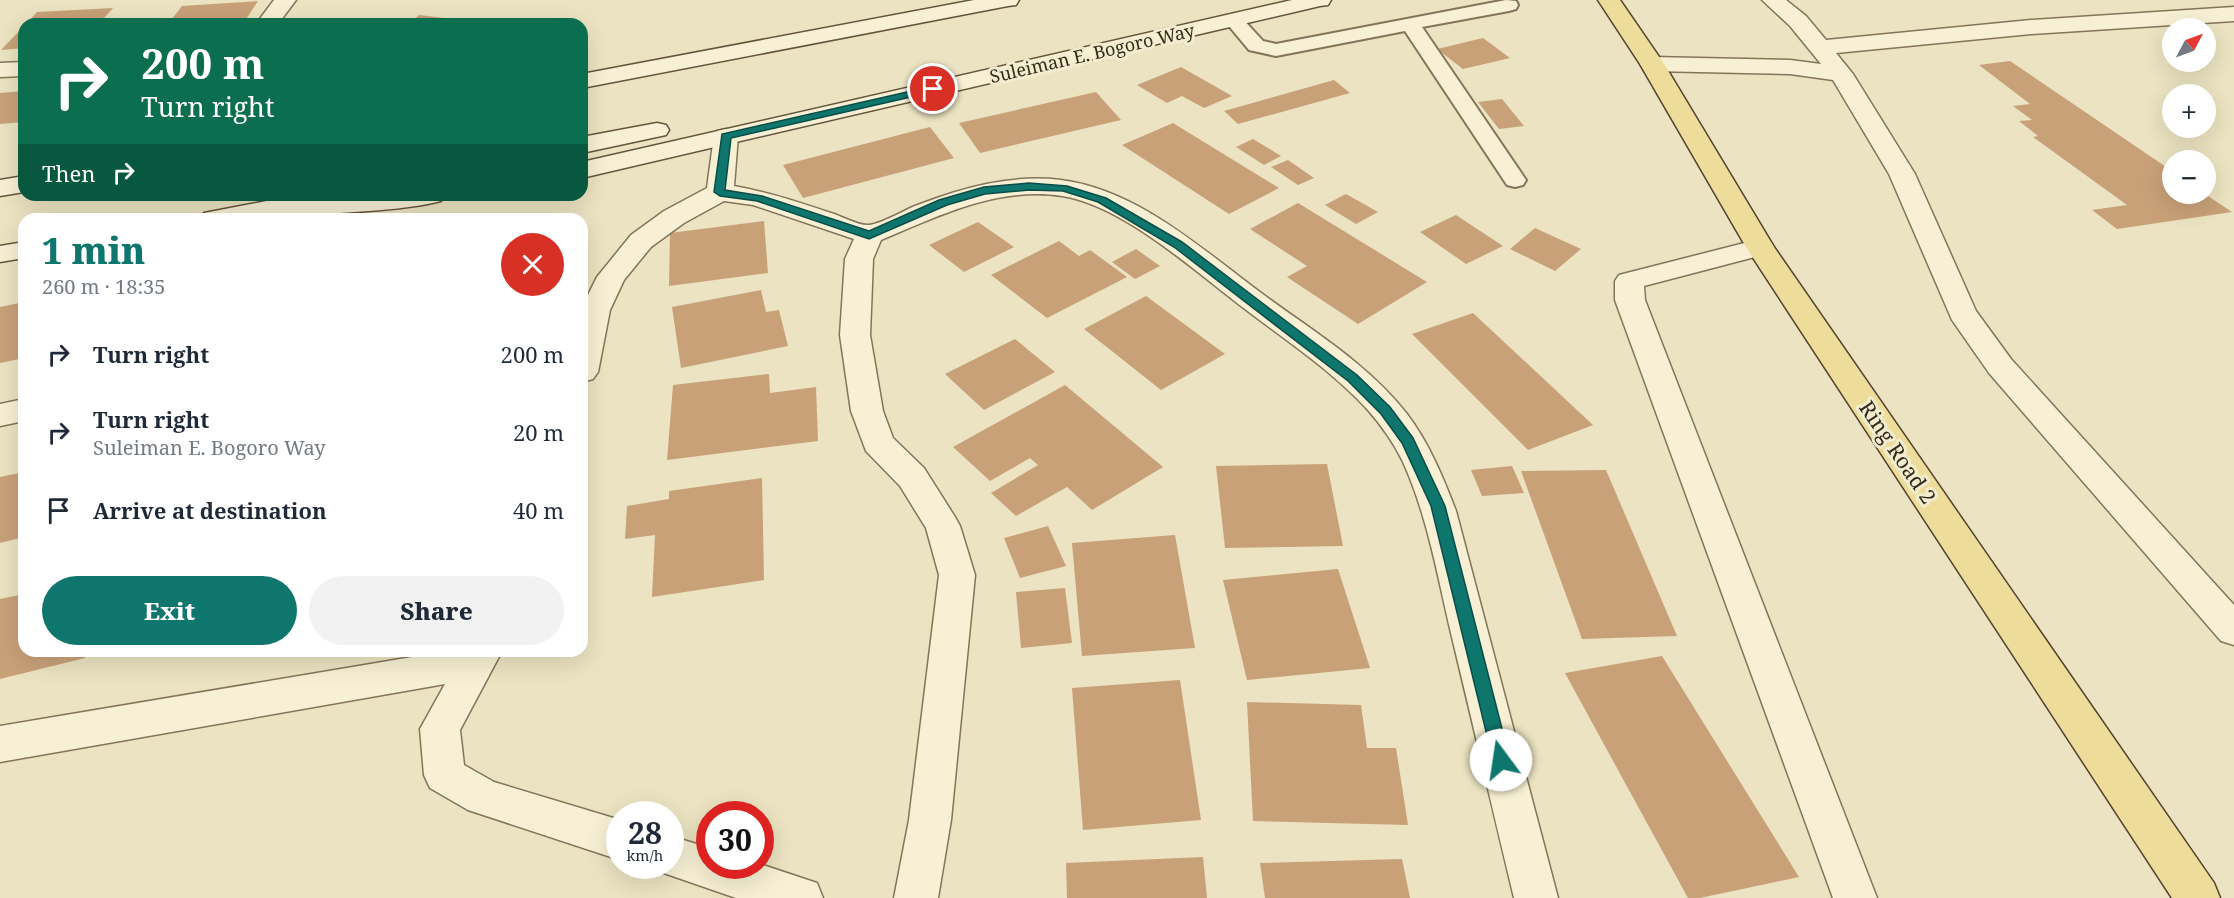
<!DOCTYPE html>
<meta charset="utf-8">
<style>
body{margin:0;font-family:"Noto Serif",serif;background:#f2f2f3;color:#1f2937;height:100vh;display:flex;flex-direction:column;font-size:22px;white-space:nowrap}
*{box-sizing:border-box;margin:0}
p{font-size:20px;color:#747a83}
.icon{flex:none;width:33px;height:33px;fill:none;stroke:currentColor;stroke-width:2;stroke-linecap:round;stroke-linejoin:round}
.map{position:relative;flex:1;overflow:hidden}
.drawer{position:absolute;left:18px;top:213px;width:570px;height:444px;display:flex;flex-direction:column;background:#fff;border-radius:18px;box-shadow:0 6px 24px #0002}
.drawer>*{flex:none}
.guide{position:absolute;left:18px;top:18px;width:570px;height:183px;border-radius:18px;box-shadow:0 6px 24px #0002;background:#0b6e4f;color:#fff;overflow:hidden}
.needle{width:39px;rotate:49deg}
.buttons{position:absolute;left:2162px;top:18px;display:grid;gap:12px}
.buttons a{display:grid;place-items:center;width:54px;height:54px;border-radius:50%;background:#fff;box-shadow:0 6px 24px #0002;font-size:30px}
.speed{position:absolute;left:606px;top:801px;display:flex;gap:12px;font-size:30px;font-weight:700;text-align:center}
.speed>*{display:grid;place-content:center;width:78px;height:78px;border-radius:50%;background:#fff;box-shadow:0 6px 24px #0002;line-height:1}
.speed small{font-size:15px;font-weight:400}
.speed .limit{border:9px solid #d22;background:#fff;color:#111}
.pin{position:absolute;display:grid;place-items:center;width:51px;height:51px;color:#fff;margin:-26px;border:3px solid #fff;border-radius:50%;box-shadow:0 2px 6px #0007}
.me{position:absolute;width:66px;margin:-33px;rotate:346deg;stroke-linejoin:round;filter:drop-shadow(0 0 4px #0008)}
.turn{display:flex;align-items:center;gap:21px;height:126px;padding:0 24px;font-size:27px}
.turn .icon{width:78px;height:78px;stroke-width:2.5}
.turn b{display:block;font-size:42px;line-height:51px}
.then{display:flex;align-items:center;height:57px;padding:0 24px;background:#0003;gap:12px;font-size:22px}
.round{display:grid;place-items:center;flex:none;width:63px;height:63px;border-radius:32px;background:#f2f2f3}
.head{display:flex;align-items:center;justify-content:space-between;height:102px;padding:0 24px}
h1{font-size:36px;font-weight:800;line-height:45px;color:#0f766e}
.primary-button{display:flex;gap:12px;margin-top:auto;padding:12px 24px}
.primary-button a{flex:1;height:69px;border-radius:36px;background:#0f766e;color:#fff;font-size:24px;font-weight:800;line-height:69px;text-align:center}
.primary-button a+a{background:#f2f2f3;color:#1f2937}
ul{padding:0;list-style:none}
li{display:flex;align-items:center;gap:18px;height:78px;padding:0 24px}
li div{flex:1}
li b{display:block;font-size:22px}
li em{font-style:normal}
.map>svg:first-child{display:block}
.building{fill:#c8a179}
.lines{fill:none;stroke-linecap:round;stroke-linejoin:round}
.lane-casing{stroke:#84745a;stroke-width:4}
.street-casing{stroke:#84745a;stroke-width:3}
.secondary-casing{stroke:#65553d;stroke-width:3}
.primary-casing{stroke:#52422e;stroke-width:3}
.lane{fill:#f7f0d4;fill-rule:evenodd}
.street{fill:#f7f0d4;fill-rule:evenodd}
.secondary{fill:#f7f0d4;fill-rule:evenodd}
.primary{fill:#eddc9a;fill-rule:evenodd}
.route{fill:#0f766e;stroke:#0a4d48;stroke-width:1.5}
.labels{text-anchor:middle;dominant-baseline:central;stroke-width:6;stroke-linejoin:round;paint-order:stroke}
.far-street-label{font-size:18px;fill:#342b1d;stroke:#f3edd0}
.street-label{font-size:21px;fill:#342b1d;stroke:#f3edd0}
</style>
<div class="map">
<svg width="2234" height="898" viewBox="0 0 2234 898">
<rect width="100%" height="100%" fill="#ebe3c1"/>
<g class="building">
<path d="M 258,1 L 243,24 L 168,24 L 182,6 Z"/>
<path d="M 113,8 L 99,24 L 26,24 L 37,12 Z"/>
<path d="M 419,15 L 444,18 L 436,24 L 409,24 Z"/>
<path d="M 24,26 L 24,48 L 1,50 Z"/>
<path d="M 1483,38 L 1510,58 L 1463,69 L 1437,49 Z"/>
<path d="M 2010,61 L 2172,171 L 2172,194 L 2205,194 L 2232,212 L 2117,229 L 2092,210 L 2127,205 L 2033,137 L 2038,136 L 2019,121 L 2032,120 L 2013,106 L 2030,104 L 1979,65 Z"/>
<path d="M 1181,67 L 1232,96 L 1204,108 L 1182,96 L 1167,103 L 1137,85 Z"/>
<path d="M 1334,80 L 1350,93 L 1238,124 L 1224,111 Z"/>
<path d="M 24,91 L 24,122 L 0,124 L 0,93 Z"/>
<path d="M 1096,92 L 1121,120 L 980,153 L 959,123 Z"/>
<path d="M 1502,99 L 1524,126 L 1499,129 L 1478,102 Z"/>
<path d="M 1173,123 L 1279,188 L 1229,214 L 1122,145 Z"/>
<path d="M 930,127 L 954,158 L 803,198 L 783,165 Z"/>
<path d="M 1253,139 L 1281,156 L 1264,165 L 1236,147 Z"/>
<path d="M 1288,160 L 1314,178 L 1298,185 L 1271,167 Z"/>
<path d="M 1346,194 L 1378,212 L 1356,224 L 1325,205 Z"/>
<path d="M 1298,203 L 1427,282 L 1358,324 L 1287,277 L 1307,266 L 1250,229 Z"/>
<path d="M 1456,215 L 1503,246 L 1466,264 L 1420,232 Z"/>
<path d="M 764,221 L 768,273 L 669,286 L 670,233 Z"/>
<path d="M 978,222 L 1014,247 L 964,272 L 929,245 Z"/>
<path d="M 1535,228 L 1581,249 L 1555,271 L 1510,249 Z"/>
<path d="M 1059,241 L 1079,256 L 1090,250 L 1127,277 L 1047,318 L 991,275 Z"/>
<path d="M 1136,249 L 1160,266 L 1135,279 L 1112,262 Z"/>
<path d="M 761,290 L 766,312 L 779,310 L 788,346 L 681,368 L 672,307 Z"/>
<path d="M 1146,296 L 1225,354 L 1161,390 L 1084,329 Z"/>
<path d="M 24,302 L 24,358 L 0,363 L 0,307 Z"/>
<path d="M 1473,313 L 1593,425 L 1528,450 L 1412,334 Z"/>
<path d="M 1015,339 L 1055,372 L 984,410 L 945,374 Z"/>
<path d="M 769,374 L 770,393 L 816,387 L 818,441 L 667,460 L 673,385 Z"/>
<path d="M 1065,385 L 1163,467 L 1092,510 L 1067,487 L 1016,516 L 991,493 L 1038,465 L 1030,458 L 990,481 L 953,447 Z"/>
<path d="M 1327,464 L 1343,546 L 1225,548 L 1216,466 Z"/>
<path d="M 1512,466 L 1524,493 L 1482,496 L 1471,470 Z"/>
<path d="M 1606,470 L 1677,636 L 1582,639 L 1521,471 Z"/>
<path d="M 24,472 L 24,537 L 0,543 L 0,477 Z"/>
<path d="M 762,478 L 764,580 L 652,597 L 655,535 L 625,539 L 627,506 L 669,499 L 669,491 Z"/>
<path d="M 1048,526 L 1066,566 L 1020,578 L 1004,538 Z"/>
<path d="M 1175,535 L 1195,648 L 1082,656 L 1072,543 Z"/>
<path d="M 1338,569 L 1370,668 L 1247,680 L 1223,580 Z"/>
<path d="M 1065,588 L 1072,643 L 1021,648 L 1016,592 Z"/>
<path d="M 24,594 L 24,651 L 87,651 L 85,658 L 0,679 L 0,599 Z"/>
<path d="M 1662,656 L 1799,877 L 1700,898 L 1688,898 L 1565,673 Z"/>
<path d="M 1180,680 L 1201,820 L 1083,830 L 1072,688 Z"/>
<path d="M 1247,702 L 1361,705 L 1367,748 L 1396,748 L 1408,825 L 1253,821 Z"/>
<path d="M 1203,857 L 1207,898 L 1067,898 L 1066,863 Z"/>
<path d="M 1402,859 L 1410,898 L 1265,898 L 1260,863 Z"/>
</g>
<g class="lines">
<g class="lane-casing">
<path id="lane" d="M 1506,0 L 1516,1 L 1518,5 L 1516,9 L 1509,11 L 1422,27 L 1526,180 L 1523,185 L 1515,187 L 1507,185 L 1405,31 L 1276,56 L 1249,50 L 1224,20 L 1226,16 L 1240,16 L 1263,41 L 1276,44 Z"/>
</g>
<g class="street-casing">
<g id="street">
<path d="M 274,0 L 296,0 L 278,24 L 256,24 Z"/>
<path d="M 1762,0 L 1786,0 L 1806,16 L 1826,40 L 2031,20 L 2234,7 L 2234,21 L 2031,34 L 1836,53 L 1853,74 L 1915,174 L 1976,311 L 2011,359 L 2234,605 L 2234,645 L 2221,641 L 1989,373 L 1952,320 L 1889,174 L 1833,80 L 1790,74 L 1652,71 L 1644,69 L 1640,64 L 1644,59 L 1652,57 L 1790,60 L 1821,64 L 1790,26 Z"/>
<path d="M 24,62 L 24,76 L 0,77 L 0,63 Z"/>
<path d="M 726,129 L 735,131 L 738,136 L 734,186 C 768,192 801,203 834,214 C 843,217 859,226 869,225 C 881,224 903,211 915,206 C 961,188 1011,174 1061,180 C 1140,190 1206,253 1268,298 C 1316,333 1370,366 1407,414 C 1429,443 1443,477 1456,511 L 1558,898 L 1514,898 C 1492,808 1472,719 1450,629 C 1437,573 1427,515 1403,462 C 1394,443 1381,425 1367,409 C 1331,370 1287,341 1245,309 C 1197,273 1123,205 1062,196 C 998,186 938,216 881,240 L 873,259 L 870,335 L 883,411 L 893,438 L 924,468 L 955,517 L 960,526 L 975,575 L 951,820 L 938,898 L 894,898 L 909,820 L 939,575 L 926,528 L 900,486 L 866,451 L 851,411 L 840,335 L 845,259 L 854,239 L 753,205 L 724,201 L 684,223 L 651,247 L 624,280 L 610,310 L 598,372 L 593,379 L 582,382 L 582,307 L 597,277 L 631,235 L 664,211 L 707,188 L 714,136 L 717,131 Z"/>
<path d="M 1760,239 L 1770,241 L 1774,247 L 1770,253 L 1644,286 L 1645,300 L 1877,898 L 1833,898 L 1615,300 L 1615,281 L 1619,275 Z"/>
<path d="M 24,399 L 24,421 L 0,426 L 0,404 Z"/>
<path d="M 448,651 L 502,651 L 460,730 L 464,765 L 494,782 L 620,820 L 620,860 L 468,810 L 430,788 L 424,775 L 420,729 L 445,684 L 0,762 L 0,726 Z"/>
<path d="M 670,836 L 710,848 L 710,866 L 760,864 L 817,883 L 823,898 L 736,898 L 655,870 L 652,866 L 670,866 Z"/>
</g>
</g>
<g class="secondary-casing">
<g id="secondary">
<path d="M 974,0 L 1019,0 L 1016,5 L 1008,6 L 582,88 L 582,74 Z"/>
<path d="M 1292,0 L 1331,0 L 1328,5 L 1320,6 L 582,178 L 582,162 Z"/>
<path d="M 657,123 L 666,125 L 669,130 L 666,135 L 582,153 L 582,137 Z"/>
<path d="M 24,176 L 24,192 L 0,196 L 0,180 Z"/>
<path d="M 365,195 L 445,195 L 441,201 C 413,208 383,210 354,212 C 302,216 252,219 200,219 L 204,213 L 277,199 L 287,201 Z"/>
<path d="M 24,242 L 24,258 L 0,262 L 0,246 Z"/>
</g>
</g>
<g class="primary-casing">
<path id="primary" d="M 1598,0 L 1620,0 L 1664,64 L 1774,247 L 2214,883 L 2220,898 L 2172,898 L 1746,247 L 1640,64 Z"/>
</g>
<use href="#lane" class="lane"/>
<use href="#street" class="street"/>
<use href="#secondary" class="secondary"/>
<use href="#primary" class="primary"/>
</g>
<path class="route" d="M 933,86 L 938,89 L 937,91 L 731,138 L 725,190 L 762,196 L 869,231 L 939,200 L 984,187 L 1029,183 L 1067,186 L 1106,198 L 1182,242 L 1357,375 L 1390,407 L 1413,438 L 1445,506 L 1510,760 L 1507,765 L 1501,767 L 1495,765 L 1493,760 L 1431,506 L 1402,443 L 1381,414 L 1348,381 L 1174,247 L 1098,202 L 1063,191 L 1029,190 L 985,194 L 947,205 L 869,239 L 757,201 L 720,196 L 714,192 L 722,134 Z"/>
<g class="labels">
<g class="far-street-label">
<text transform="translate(1092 53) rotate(-13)">Suleiman E. Bogoro Way</text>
</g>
<g class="street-label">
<text transform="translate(1898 452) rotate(56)">Ring Road 2</text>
</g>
</g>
</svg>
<div class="buttons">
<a><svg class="needle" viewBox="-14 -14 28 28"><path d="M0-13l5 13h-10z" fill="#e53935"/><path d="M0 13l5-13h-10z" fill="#747a83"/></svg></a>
<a>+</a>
<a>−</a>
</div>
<div class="speed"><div>28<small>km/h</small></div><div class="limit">30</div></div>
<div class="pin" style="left:933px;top:89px;background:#d93025"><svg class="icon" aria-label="arrive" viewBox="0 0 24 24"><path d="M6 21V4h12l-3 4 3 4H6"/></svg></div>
<svg class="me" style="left:1501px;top:760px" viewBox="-20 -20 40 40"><circle r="19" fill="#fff"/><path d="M0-13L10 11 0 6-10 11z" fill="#0f766e"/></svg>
<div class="guide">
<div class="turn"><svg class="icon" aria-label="right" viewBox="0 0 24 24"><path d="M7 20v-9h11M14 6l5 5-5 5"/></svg><div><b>200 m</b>Turn right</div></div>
<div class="then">Then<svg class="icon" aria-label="right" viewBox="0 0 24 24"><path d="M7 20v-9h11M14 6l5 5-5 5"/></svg></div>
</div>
<section class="drawer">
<div class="head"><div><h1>1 min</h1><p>260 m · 18:35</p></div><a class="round" style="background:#d93025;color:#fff"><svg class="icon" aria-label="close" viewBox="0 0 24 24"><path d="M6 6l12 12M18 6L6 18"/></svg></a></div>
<ul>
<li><svg class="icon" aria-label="right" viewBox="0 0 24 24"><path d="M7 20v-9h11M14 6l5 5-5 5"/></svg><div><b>Turn right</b></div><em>200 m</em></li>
<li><svg class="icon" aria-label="right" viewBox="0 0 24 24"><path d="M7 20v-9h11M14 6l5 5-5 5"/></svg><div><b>Turn right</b><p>Suleiman E. Bogoro Way</p></div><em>20 m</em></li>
<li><svg class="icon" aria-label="arrive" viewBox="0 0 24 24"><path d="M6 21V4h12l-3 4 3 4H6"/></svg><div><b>Arrive at destination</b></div><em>40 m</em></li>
</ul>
<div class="primary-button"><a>Exit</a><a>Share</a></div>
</section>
</div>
